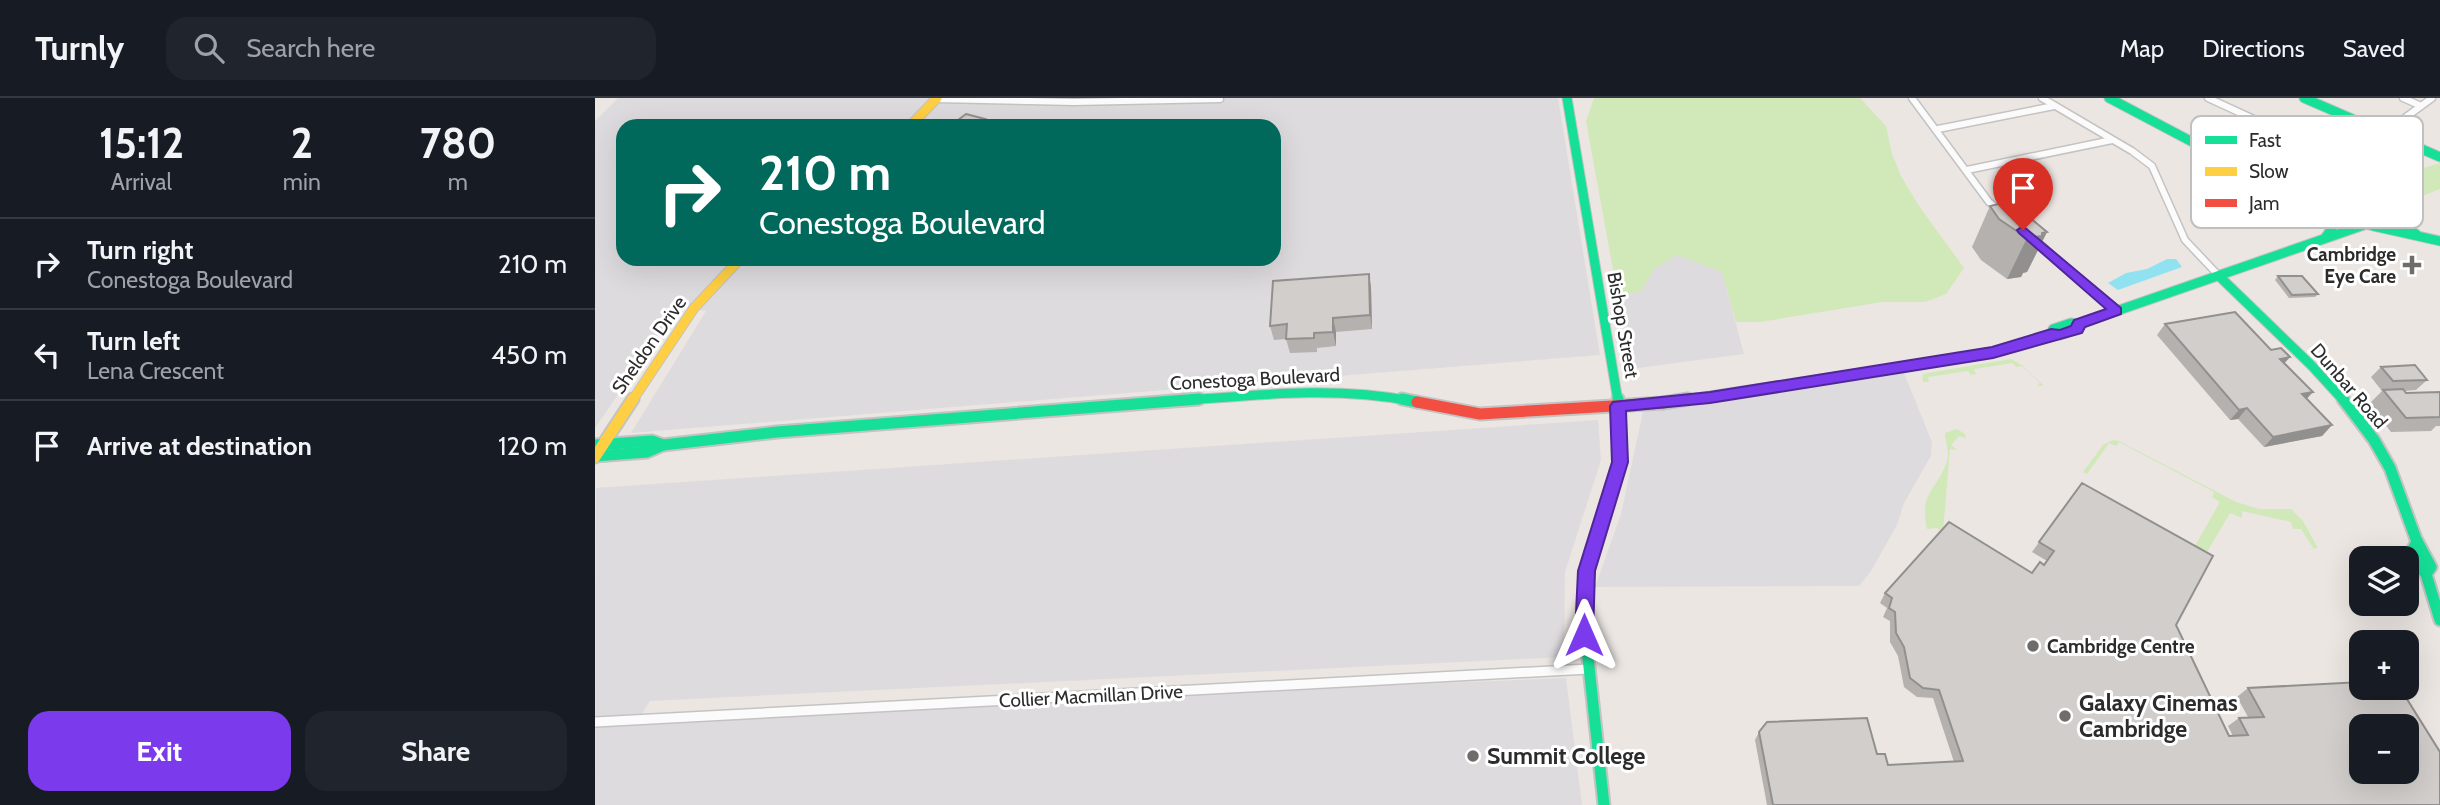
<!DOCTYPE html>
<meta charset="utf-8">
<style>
body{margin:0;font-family:Cabin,sans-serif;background:#20242c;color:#f1f3f6;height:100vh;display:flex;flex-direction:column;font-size:26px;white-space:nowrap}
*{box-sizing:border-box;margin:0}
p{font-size:23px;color:#9ea1a6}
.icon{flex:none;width:38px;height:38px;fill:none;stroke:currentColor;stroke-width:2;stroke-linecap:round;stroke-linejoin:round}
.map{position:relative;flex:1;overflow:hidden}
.drawer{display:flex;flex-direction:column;background:#171b24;width:595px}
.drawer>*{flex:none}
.guide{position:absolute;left:21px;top:21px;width:665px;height:147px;border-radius:21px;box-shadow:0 7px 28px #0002;background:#00695c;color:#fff;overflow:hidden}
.buttons{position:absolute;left:1754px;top:448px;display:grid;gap:14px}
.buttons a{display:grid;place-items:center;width:70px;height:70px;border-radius:14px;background:#171b24;box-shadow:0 7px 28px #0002;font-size:35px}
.pin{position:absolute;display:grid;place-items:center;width:60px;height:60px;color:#fff;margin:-72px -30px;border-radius:50% 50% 50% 0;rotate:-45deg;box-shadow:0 0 7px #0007}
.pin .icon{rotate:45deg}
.me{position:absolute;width:77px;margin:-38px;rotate:0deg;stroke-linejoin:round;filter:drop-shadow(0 0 5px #0008)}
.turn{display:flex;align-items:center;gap:24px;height:147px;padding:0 28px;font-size:32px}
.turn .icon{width:91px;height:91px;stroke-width:2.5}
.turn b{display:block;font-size:49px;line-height:60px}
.eta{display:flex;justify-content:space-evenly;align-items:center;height:119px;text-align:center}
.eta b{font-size:42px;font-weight:700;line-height:49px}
.primary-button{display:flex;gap:14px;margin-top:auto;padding:14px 28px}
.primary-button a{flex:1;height:80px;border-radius:21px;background:#7c3aed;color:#fff;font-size:28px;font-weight:700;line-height:80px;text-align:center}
.primary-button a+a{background:#20242c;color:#f1f3f6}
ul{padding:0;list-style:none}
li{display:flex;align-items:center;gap:21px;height:91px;padding:0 28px;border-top:2px solid #363941}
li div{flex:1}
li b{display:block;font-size:26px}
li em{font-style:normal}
header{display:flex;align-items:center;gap:42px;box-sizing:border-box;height:98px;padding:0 35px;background:#171b24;border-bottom:2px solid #363941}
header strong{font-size:33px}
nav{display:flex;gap:38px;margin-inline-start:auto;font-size:24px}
.search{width:490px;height:63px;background:#20242c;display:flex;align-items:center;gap:18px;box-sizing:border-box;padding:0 24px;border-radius:21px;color:#9ea1a6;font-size:26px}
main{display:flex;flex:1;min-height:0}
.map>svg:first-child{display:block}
.industrial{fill:#dedbde;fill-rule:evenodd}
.green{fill:#d1e8b9}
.water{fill:#91e2f1}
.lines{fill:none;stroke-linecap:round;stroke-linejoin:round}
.street-far1-casing{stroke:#c4c3c3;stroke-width:9}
.street-casing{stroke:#c4c3c3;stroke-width:12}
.fast-far1-casing{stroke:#c4c3c3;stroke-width:11}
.fast-casing{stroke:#c4c3c3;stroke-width:15}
.slow-far1-casing{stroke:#c4c3c3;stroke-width:11}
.slow-casing{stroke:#c4c3c3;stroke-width:15}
.jam-casing{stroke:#c4c3c3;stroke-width:15}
.street-far1{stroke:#fcfbfb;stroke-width:6}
.street{stroke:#fcfbfb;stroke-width:9}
.fast-far1{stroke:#16e098;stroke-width:9}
.fast{stroke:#16e098;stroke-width:11}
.slow-far1{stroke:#ffcf43;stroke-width:9}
.slow{stroke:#ffcf43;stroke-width:11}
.jam{stroke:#f24e42;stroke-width:11}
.wall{fill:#b4b1af}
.shaded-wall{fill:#92908e}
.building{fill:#d1cecb;stroke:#92908e;stroke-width:2;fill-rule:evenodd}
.route{fill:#7c3aed;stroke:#51269a;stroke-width:2}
.poi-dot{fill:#6f6d6c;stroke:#fff;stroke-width:2.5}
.labels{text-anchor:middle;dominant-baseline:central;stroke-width:6;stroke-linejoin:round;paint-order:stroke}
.poi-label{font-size:19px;font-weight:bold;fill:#2c2c2c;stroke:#fff;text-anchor:end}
.street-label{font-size:19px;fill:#2c2c2c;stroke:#fff}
.near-poi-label{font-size:23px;font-weight:bold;fill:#2c2c2c;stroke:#fff;text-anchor:start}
.key{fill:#fff;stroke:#c0c0c0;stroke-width:2}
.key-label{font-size:19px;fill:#2c2c2c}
</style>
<header>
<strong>Turnly</strong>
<div class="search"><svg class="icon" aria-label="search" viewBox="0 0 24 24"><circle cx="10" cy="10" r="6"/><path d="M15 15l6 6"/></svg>Search here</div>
<nav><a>Map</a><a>Directions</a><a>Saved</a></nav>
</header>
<main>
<section class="drawer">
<div class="eta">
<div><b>15:12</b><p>Arrival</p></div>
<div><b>2</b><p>min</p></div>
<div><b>780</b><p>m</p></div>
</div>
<ul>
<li><svg class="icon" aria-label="right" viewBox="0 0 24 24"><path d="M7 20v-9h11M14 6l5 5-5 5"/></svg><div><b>Turn right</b><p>Conestoga Boulevard</p></div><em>210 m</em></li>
<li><svg class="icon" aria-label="left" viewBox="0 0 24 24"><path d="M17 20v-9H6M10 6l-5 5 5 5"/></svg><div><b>Turn left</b><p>Lena Crescent</p></div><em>450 m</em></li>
<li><svg class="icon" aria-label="arrive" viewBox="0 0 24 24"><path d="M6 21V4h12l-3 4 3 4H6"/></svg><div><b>Arrive at destination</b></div><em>120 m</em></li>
</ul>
<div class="primary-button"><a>Exit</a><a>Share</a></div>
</section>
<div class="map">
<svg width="1845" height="707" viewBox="0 0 1845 707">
<rect width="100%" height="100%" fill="#ebe6e2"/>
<g class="industrial">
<path d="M 23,0 L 963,0 L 1005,257 L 36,335 L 111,213 L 84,208 L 0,330 L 0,23 ZM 28,28 L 679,28 L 679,161 L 28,161 Z"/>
<path d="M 1082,157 L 1127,174 L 1149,256 L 1036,271 L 1023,199 L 1046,193 L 1060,169 Z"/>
<path d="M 1309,275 L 1337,344 L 1336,358 L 1309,405 L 1302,427 L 1276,473 L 1264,488 L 1000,489 L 1026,416 L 1048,314 Z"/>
<path d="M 1003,322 L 1006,362 L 970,474 L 969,559 L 55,603 L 40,627 L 381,604 L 971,580 L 987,707 L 0,707 L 1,390 Z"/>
</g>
<g class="green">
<path d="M 999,0 L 1265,0 L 1291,28 L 1297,56 L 1306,78 L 1324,108 L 1369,170 L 1351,196 L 1330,204 L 1287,204 L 1165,224 L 1141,224 L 1127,174 L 1082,157 L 1060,170 L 1046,193 L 1023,199 L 991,23 Z"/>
<path d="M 1845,65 L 1845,91 L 1794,111 L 1756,93 Z"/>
<path d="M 1416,261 L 1427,267 L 1449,288 L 1442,288 L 1445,285 L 1427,268 L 1421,269 L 1418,265 L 1379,271 L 1381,276 L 1376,277 L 1373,273 L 1333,279 L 1334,284 L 1328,284 L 1327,277 L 1333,275 Z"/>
<path d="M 1361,331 L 1369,335 L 1371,340 L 1364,338 L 1356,347 L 1362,352 L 1355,351 L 1348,434 L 1342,430 L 1332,431 C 1324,392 1342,394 1352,363 C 1355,353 1350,344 1350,335 Z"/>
<path d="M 1518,342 L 1524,343 L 1641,404 L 1664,411 L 1696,411 L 1708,423 L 1723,450 L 1713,451 L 1718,450 L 1706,431 L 1698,431 L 1696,424 L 1647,413 L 1647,420 L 1635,415 L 1606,464 L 1594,458 L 1625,404 L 1617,399 L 1619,394 L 1524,344 L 1521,348 L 1514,345 L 1492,376 L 1488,374 L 1508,347 Z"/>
</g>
<path class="water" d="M 1572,161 L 1581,161 L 1587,169 L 1523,192 L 1513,185 L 1531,175 L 1552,171 Z"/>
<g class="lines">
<g class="street-far1-casing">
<g id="street-far1">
<path d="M 1317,0 L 1394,104 L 1405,113"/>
<path d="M 1447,0 L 1537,53 L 1557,68 L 1590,142 L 1624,178"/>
<path d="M 1613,0 L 1739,58 L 1755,60 L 1837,0"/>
<path d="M 1808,0 L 1824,7"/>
<path d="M 341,1 L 479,4 L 625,1"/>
<path d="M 1343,31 L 1459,8"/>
<path d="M 1372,72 L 1517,42"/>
<path d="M 1439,141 L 1521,213"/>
</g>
</g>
<g class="street-casing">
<path id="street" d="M 0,624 L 993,571"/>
</g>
<g class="fast-far1-casing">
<g id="fast-far1">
<path d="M 972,0 L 1023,303"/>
<path d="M 1514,0 L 1605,48 L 1669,78 L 1725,99 L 1760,124 L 1775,127 L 1787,124 L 1788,118"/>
<path d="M 1709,0 L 1845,59"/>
<path d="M 1742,111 L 1746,102 L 1766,104 L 1821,136"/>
<path d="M 1778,128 L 1845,143"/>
<path d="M 1730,140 L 1746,117"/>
<path d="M 1624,178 L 1717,268 L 1749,303"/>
<path d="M 1456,236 L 1458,231 L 1476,225 L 1484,226 L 1769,127"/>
<path d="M 582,303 C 661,297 738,288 816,303"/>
<path d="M 1082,303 L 1398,255 L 1456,236 L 1465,237 L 1482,231 L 1484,226"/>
</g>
</g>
<g class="fast-casing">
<g id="fast">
<path d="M 807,301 L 822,304"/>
<path d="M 1748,301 L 1779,342 L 1795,370 L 1821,441 L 1836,469 L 1831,476"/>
<path d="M 1068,305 L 1093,301"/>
<path d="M 1,347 L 57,343 L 68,347"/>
<path d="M 0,358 L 52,354 L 68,347 L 182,334 L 604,301"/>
<path d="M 1822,444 L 1818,451 L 1823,466 L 1831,476 L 1845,522"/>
<path d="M 1009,707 L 988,514 L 996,453 L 1025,364 L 1023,301"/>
</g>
</g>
<g class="slow-far1-casing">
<g id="slow-far1">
<path d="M 315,28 L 342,0"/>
<path d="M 37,303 L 99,210 L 145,161"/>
</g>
</g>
<g class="slow-casing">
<path id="slow" d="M 0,359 L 38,301"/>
</g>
<g class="jam-casing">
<path id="jam" d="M 822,304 L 885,316 L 1068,305"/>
</g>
<use href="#street-far1" class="street-far1"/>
<use href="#street" class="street"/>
<use href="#fast-far1" class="fast-far1"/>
<use href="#fast" class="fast"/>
<use href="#slow-far1" class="slow-far1"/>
<use href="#slow" class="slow"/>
<use href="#jam" class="jam"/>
</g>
<g class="wall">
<path d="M 1395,108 L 1452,134 L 1432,174 L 1428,175 L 1426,179 L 1412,181 L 1386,162 L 1377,149 Z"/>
<path d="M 774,176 L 776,190 L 777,231 L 741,234 L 741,248 L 722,250 L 722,254 L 695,255 L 691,241 L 679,242 L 675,228 Z"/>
<path d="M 1683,178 L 1723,196 L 1720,199 L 1694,200 L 1680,182 Z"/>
<path d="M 1570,226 L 1676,252 L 1695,259 L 1689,265 L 1711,301 L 1737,327 L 1727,338 L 1669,349 L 1643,321 L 1635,322 L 1562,237 Z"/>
<path d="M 1786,269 L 1832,282 L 1821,292 L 1809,293 L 1811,295 L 1845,294 L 1845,328 L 1841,328 L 1836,333 L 1796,334 L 1774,306 L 1787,293 L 1776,279 Z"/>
<path d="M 1487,385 L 1581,527 L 1634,638 L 1638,638 L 1633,628 L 1644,620 L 1653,619 L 1642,599 L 1653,590 L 1845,707 L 1172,707 L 1160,642 L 1164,634 L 1282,656 L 1293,667 L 1359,664 L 1338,600 L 1322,599 L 1309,589 L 1303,558 L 1295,544 L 1295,523 L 1288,519 L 1292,510 L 1285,505 L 1290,495 L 1437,475 L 1449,467 L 1452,463 L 1437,454 Z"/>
</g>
<g class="shaded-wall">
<path d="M 390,21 L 392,24 L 388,28 L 381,28 Z"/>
<path d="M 1452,134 L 1432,174 L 1428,175 L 1426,179 L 1412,181 L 1432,140 Z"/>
<path d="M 774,176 L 776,190 L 777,231 L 775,217 Z"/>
<path d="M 738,220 L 741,234 L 741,248 L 738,234 Z"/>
<path d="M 1695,259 L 1686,269 L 1685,261 Z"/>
<path d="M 1718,294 L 1708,305 L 1707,296 Z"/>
<path d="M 1652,310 L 1643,321 L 1635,322 L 1644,312 Z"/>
<path d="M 1737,327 L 1727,338 L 1669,349 L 1678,339 Z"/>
</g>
<g class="building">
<path d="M 371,16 L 390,21 L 381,28 L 355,28 Z"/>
<path d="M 1415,103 L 1452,134 L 1447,135 L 1447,138 L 1432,140 L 1404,121 L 1395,108 Z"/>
<path d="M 774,176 L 775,217 L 738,220 L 738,234 L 719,235 L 719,240 L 691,241 L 692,226 L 675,228 L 678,183 Z"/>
<path d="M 1683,178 L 1707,178 L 1723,196 L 1697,197 Z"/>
<path d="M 1640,214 L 1676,252 L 1686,250 L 1695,259 L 1685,261 L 1718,294 L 1707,296 L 1737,327 L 1678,339 L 1652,310 L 1644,312 L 1570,226 Z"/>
<path d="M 1820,267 L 1832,282 L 1798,283 L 1786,269 Z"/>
<path d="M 1808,291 L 1811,295 L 1845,294 L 1845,319 L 1811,320 L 1788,292 Z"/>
<path d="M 1487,385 L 1618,458 L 1581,527 L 1634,638 L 1653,637 L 1644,620 L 1669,619 L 1653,590 L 1766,584 L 1766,590 L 1805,590 L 1845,654 L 1845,707 L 1178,707 L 1164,634 L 1172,624 L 1272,620 L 1282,656 L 1290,656 L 1293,667 L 1368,663 L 1344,592 L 1328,590 L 1315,580 L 1309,549 L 1301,535 L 1300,514 L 1294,510 L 1297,500 L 1290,495 L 1354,424 L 1437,475 L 1445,464 L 1449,467 L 1459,453 L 1444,444 ZM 1766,628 L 1811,628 L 1811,674 L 1766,674 Z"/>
</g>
<path class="route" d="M 1428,128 L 1526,210 L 1526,216 L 1490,229 L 1487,235 L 1398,260 L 1115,305 L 1031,313 L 1033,364 L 1000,473 L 998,537 L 995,543 L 989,545 L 982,543 L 980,537 L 983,473 L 1017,364 L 1015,308 L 1018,304 L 1115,294 L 1397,249 L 1456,231 L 1465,232 L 1476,228 L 1479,222 L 1511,211 L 1424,135 L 1422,132 Z"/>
<g class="poi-dot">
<path d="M1813.5 156.5h7v7h7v7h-7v7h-7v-7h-7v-7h7z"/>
<circle cx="1438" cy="548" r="7"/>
<circle cx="1470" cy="618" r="7"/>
<circle cx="878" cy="658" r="7"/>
</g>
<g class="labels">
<g class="poi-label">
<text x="1801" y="156">Cambridge<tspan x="1801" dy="22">Eye Care</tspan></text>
<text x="1452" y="548" text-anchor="start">Cambridge Centre</text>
</g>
<g class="street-label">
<text transform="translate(1028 227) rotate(80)">Bishop Street</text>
<text transform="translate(54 247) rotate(-55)">Sheldon Drive</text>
<text transform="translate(660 281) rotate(-3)">Conestoga Boulevard</text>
<text transform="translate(1754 288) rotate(49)">Dunbar Road</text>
<text transform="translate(496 598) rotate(-3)">Collier Macmillan Drive</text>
</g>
<g class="near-poi-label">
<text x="1484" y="605">Galaxy Cinemas<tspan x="1484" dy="26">Cambridge</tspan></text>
<text x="892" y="658">Summit College</text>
</g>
</g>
<rect x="1596" y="18" width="232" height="112" rx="10" class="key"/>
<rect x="1610" y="38" width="32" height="8" fill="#16e098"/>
<rect x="1610" y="69" width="32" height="9" fill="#ffcf43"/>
<rect x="1610" y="101" width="32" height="8" fill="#f24e42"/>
<g class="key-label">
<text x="1654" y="49">Fast</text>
<text x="1654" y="80">Slow</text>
<text x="1654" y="112">Jam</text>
</g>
</svg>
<div class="buttons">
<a><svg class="icon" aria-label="layers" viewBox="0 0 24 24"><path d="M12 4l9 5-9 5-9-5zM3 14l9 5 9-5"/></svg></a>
<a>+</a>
<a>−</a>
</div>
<div class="pin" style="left:1428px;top:132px;background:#d93025"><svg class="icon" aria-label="arrive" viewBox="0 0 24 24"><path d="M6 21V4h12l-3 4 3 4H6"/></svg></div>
<svg class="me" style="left:989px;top:537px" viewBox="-20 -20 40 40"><path d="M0-17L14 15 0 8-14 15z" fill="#7c3aed" stroke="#fff" stroke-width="4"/></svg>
<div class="guide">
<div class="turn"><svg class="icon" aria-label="right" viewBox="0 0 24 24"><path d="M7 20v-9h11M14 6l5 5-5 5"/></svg><div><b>210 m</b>Conestoga Boulevard</div></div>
</div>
</div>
</main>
